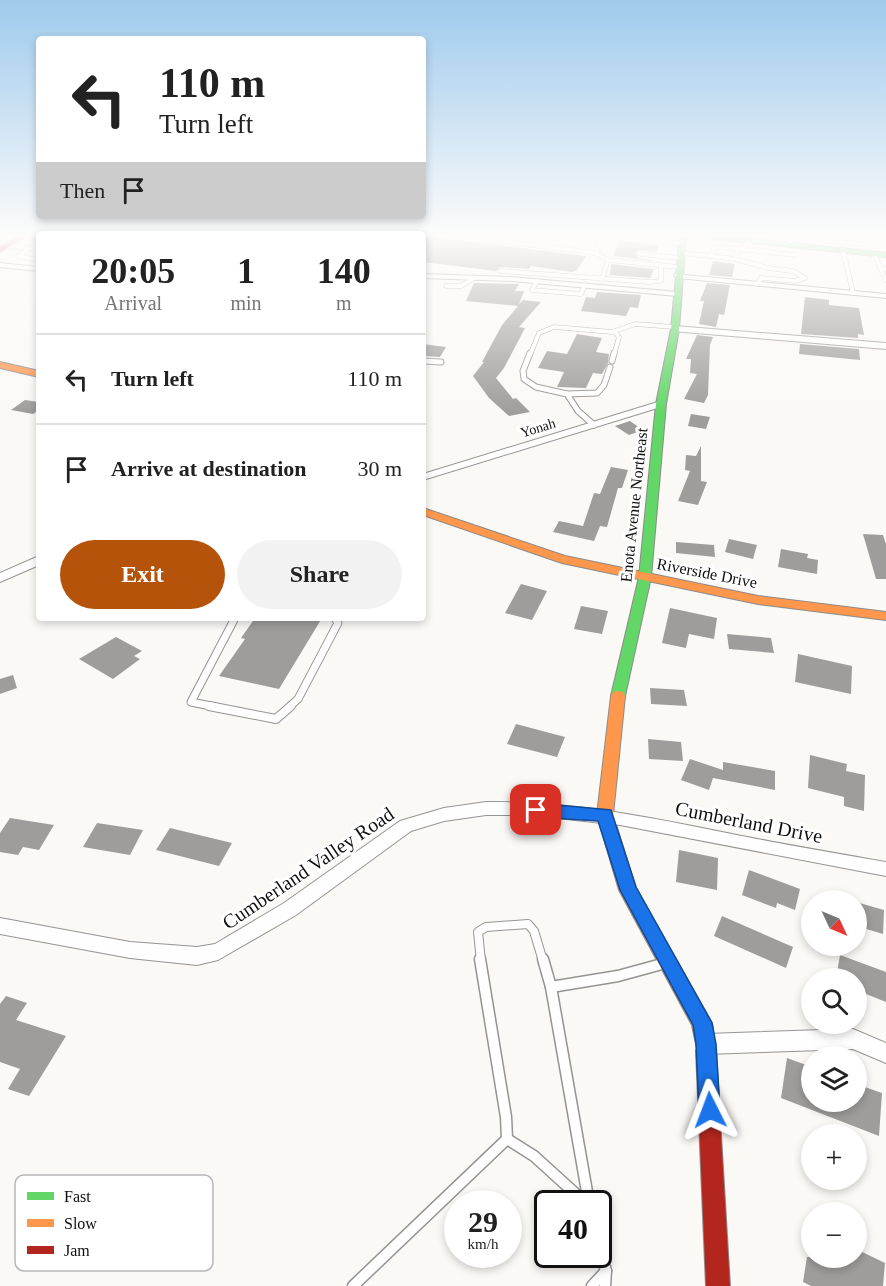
<!DOCTYPE html>
<meta charset="utf-8">
<style>
body{margin:0;font-family:"Times New Roman",serif;background:#f2f2f2;color:#222;height:100vh;display:flex;flex-direction:column;font-size:22px;white-space:nowrap}
*{box-sizing:border-box;margin:0}
p{font-size:20px;color:#767676}
.icon{flex:none;width:33px;height:33px;fill:none;stroke:currentColor;stroke-width:2;stroke-linecap:round;stroke-linejoin:round}
.map{position:relative;flex:1;overflow:hidden}
.panel{position:absolute;left:36px;top:231px;width:390px;height:390px;display:flex;flex-direction:column;background:#fff;border-radius:6px;box-shadow:0 3px 9px #0003}
.panel>*{flex:none}
.banner{position:absolute;left:36px;top:36px;width:390px;height:183px;border-radius:6px;box-shadow:0 3px 9px #0003;background:#fff;color:#222;overflow:hidden}
.needle{width:39px;rotate:134deg}
.buttons{position:absolute;left:801px;top:890px;display:grid;gap:12px}
.buttons a{display:grid;place-items:center;width:66px;height:66px;border-radius:50%;background:#fff;box-shadow:0 3px 9px #0003;font-size:30px}
.speed{position:absolute;left:444px;top:1190px;display:flex;gap:12px;font-size:30px;font-weight:700;text-align:center}
.speed>*{display:grid;place-content:center;width:78px;height:78px;border-radius:50%;background:#fff;box-shadow:0 3px 9px #0003;line-height:1}
.speed small{font-size:15px;font-weight:400}
.speed .limit{border:3px solid #111;border-radius:9px;background:#fff;color:#111}
.pin{position:absolute;display:grid;place-items:center;width:51px;height:51px;color:#fff;margin:-26px;border-radius:12px;box-shadow:0 3px 9px #0006}
.me{position:absolute;width:66px;margin:-33px;rotate:357deg;stroke-linejoin:round;filter:drop-shadow(0 0 4px #0008)}
.turn{display:flex;align-items:center;gap:21px;height:126px;padding:0 24px;font-size:27px}
.turn .icon{width:78px;height:78px;stroke-width:2.5}
.turn b{display:block;font-size:42px;line-height:51px}
.then{display:flex;align-items:center;height:57px;padding:0 24px;background:#0003;gap:12px;font-size:22px}
.eta{display:flex;justify-content:space-evenly;align-items:center;height:102px;text-align:center}
.eta b{font-size:36px;font-weight:700;line-height:42px}
.primary-button{display:flex;gap:12px;margin-top:auto;padding:12px 24px}
.primary-button a{flex:1;height:69px;border-radius:36px;background:#b45309;color:#fff;font-size:24px;font-weight:700;line-height:69px;text-align:center}
.primary-button a+a{background:#f2f2f2;color:#222}
ul{padding:0;list-style:none}
li{display:flex;align-items:center;gap:18px;height:90px;padding:0 24px;border-top:2px solid #e0e0e0}
li div{flex:1}
li b{display:block;font-size:22px}
li em{font-style:normal}
.map>svg:first-child{display:block}
.building{fill:#9f9d9b}
.lines{fill:none;stroke-linecap:round;stroke-linejoin:round}
.lane-far4-casing{stroke:#959493;stroke-width:5}
.lane-far3-casing{stroke:#959493;stroke-width:7}
.lane-far2-casing{stroke:#959493;stroke-width:9}
.lane-far1-casing{stroke:#959493;stroke-width:10}
.lane-casing{stroke:#959493;stroke-width:13}
.street-casing{stroke:#959493;stroke-width:2}
.fast-casing{stroke:#8c8b8a;stroke-width:2}
.slow-casing{stroke:#8c8b8a;stroke-width:2}
.jam-casing{stroke:#8c8b8a;stroke-width:2}
.lane-far4{stroke:#fefefe;stroke-width:4}
.lane-far3{stroke:#fefefe;stroke-width:5}
.lane-far2{stroke:#fefefe;stroke-width:7}
.lane-far1{stroke:#fefefe;stroke-width:8}
.lane{stroke:#fefefe;stroke-width:10}
.street{fill:#fefefe;fill-rule:evenodd}
.fast{fill:#63d668;fill-rule:evenodd}
.slow{fill:#ff974d;fill-rule:evenodd}
.jam{fill:#b3261e;fill-rule:evenodd}
.route{fill:#1a73e8;stroke:#114b97;stroke-width:1.5}
.labels{text-anchor:middle;dominant-baseline:central;stroke-width:6;stroke-linejoin:round;paint-order:stroke}
.far-street-label{font-size:14px;fill:#0f0f0f;stroke:#fff}
.street-label{font-size:16px;fill:#0f0f0f;stroke:#fff}
.near-street-label{font-size:20px;fill:#0f0f0f;stroke:#fff}
.key{fill:#fff;stroke:#b7b7b7;stroke-width:1.5}
.key-label{font-size:16px;fill:#0f0f0f}
</style>
<div class="map">
<svg width="886" height="1286" viewBox="0 0 886 1286">
<rect width="100%" height="100%" fill="#fbf9f6"/>
<g class="building">
<path d="M 423,236 L 499,245 L 586,256 L 577,270 L 572,272 L 531,266 L 529,269 L 500,267 L 496,271 L 423,262 Z"/>
<path d="M 619,240 L 658,245 L 657,252 L 639,250 L 635,253 L 638,258 L 655,261 L 613,256 Z"/>
<path d="M 713,261 L 735,264 L 732,277 L 709,275 Z"/>
<path d="M 611,264 L 654,269 L 650,278 L 610,275 Z"/>
<path d="M 474,283 L 519,284 L 515,291 L 524,291 L 519,304 L 523,300 L 541,302 L 519,327 L 525,328 L 504,368 L 496,378 L 513,399 L 516,398 L 530,412 L 509,416 L 489,398 L 473,376 L 484,362 L 482,362 L 502,325 L 518,306 L 466,301 Z"/>
<path d="M 707,283 L 730,285 L 724,315 L 719,314 L 716,327 L 699,324 L 704,301 L 700,301 Z"/>
<path d="M 597,292 L 641,295 L 638,308 L 630,307 L 626,316 L 581,311 L 586,297 L 595,298 Z"/>
<path d="M 805,297 L 829,300 L 829,305 L 859,308 L 864,335 L 858,334 L 858,338 L 801,334 Z"/>
<path d="M 577,334 L 602,338 L 596,352 L 609,354 L 608,363 L 602,374 L 593,373 L 586,388 L 557,387 L 564,372 L 538,368 L 547,351 L 567,354 Z"/>
<path d="M 697,335 L 713,337 L 710,345 L 708,395 L 704,403 L 684,399 L 697,374 L 690,373 L 691,359 L 686,359 Z"/>
<path d="M 423,344 L 446,347 L 440,357 L 423,356 Z"/>
<path d="M 800,344 L 859,349 L 860,360 L 799,354 Z"/>
<path d="M 25,400 L 39,402 L 39,410 L 33,414 L 11,410 Z"/>
<path d="M 691,414 L 710,417 L 706,429 L 688,426 Z"/>
<path d="M 630,421 L 643,430 L 629,435 L 615,426 Z"/>
<path d="M 701,446 L 701,481 L 707,482 L 698,505 L 678,501 L 690,471 L 685,470 L 686,455 L 696,456 Z"/>
<path d="M 611,467 L 628,470 L 622,488 L 618,488 L 607,527 L 600,526 L 594,541 L 553,532 L 559,521 L 583,526 L 594,493 L 600,494 Z"/>
<path d="M 863,534 L 883,535 L 886,544 L 886,579 L 876,579 Z"/>
<path d="M 729,539 L 757,545 L 753,559 L 725,552 Z"/>
<path d="M 676,542 L 714,545 L 715,557 L 676,553 Z"/>
<path d="M 781,549 L 808,554 L 807,558 L 818,560 L 817,574 L 778,567 Z"/>
<path d="M 521,584 L 547,591 L 532,620 L 505,613 Z"/>
<path d="M 581,606 L 608,611 L 602,634 L 574,629 Z"/>
<path d="M 670,608 L 717,618 L 714,639 L 689,634 L 686,648 L 662,643 Z"/>
<path d="M 255,618 L 322,618 L 279,689 L 219,676 L 245,639 L 241,638 Z"/>
<path d="M 727,634 L 771,638 L 774,653 L 729,649 Z"/>
<path d="M 116,637 L 142,651 L 134,656 L 140,659 L 113,679 L 79,659 Z"/>
<path d="M 798,654 L 852,666 L 851,694 L 795,682 Z"/>
<path d="M 13,675 L 17,688 L 0,694 L 0,679 Z"/>
<path d="M 650,688 L 684,690 L 687,706 L 651,704 Z"/>
<path d="M 516,724 L 565,737 L 557,757 L 507,744 Z"/>
<path d="M 648,739 L 681,742 L 683,761 L 649,759 Z"/>
<path d="M 810,755 L 847,764 L 846,771 L 865,775 L 864,811 L 844,806 L 844,797 L 808,788 Z"/>
<path d="M 690,759 L 723,770 L 723,762 L 775,771 L 775,790 L 713,778 L 709,790 L 681,780 Z"/>
<path d="M 10,818 L 54,825 L 39,850 L 23,847 L 18,855 L 0,852 L 0,833 Z"/>
<path d="M 97,823 L 143,830 L 130,855 L 83,847 Z"/>
<path d="M 170,828 L 232,843 L 219,866 L 156,850 Z"/>
<path d="M 679,850 L 718,858 L 717,890 L 676,882 Z"/>
<path d="M 749,870 L 800,889 L 795,910 L 777,903 L 776,908 L 742,895 Z"/>
<path d="M 856,902 L 884,910 L 883,934 L 856,926 Z"/>
<path d="M 722,916 L 793,947 L 786,968 L 714,936 Z"/>
<path d="M 840,955 L 886,972 L 886,1002 L 856,990 L 856,978 L 836,978 Z"/>
<path d="M 6,996 L 27,1003 L 16,1020 L 66,1036 L 29,1096 L 8,1089 L 20,1069 L 0,1062 L 0,1004 Z"/>
<path d="M 787,1058 L 812,1067 L 812,1101 L 856,1101 L 856,1084 L 882,1093 L 879,1136 L 781,1098 Z"/>
<path d="M 856,1249 L 885,1263 L 883,1286 L 811,1286 L 803,1282 L 807,1257 L 856,1257 Z"/>
</g>
<g class="lines">
<g class="lane-far4-casing">
<g id="lane-far4">
<path d="M 13,234 L 26,235"/>
<path d="M 446,234 L 595,253 L 608,260 L 679,267"/>
<path d="M 631,237 L 682,244"/>
<path d="M 752,241 L 738,250 L 735,259 L 768,268 L 793,271 L 805,278 L 795,281 L 761,278 L 758,284"/>
<path d="M 828,241 L 861,244 L 886,236"/>
<path d="M 39,243 L 18,256 L 39,260"/>
<path d="M 790,245 L 791,234"/>
<path d="M 7,246 L 31,248"/>
<path d="M 843,250 L 853,293"/>
<path d="M 595,253 L 605,234"/>
<path d="M 681,253 L 711,256 L 714,248 L 718,247 L 795,255"/>
<path d="M 639,254 L 680,258"/>
<path d="M 875,254 L 880,268 L 886,269"/>
<path d="M 711,256 L 735,259"/>
<path d="M 880,268 L 886,280"/>
<path d="M 500,271 L 649,282 L 661,281 L 661,266"/>
<path d="M 602,279 L 608,260"/>
<path d="M 537,281 L 532,290 L 581,294 L 585,285"/>
<path d="M 446,286 L 461,286 L 474,278"/>
<path d="M 530,355 L 539,333 L 554,327 L 612,332 L 635,324 L 675,327"/>
<path d="M 614,355 L 619,337 L 615,332"/>
</g>
</g>
<g class="lane-far3-casing">
<g id="lane-far3">
<path d="M 530,353 L 523,371 L 524,379 L 536,387 L 567,394 L 578,411 L 594,425"/>
<path d="M 423,361 L 441,362"/>
<path d="M 612,361 L 614,353"/>
<path d="M 567,394 L 597,393 L 604,385 L 610,367"/>
</g>
</g>
<g class="lane-far2-casing">
<g id="lane-far2">
<path d="M 216,707 L 191,702 L 235,618"/>
<path d="M 289,707 L 298,699 L 338,623 L 335,618"/>
</g>
</g>
<g class="lane-far1-casing">
<g id="lane-far1">
<path d="M 209,706 L 276,719 L 291,706"/>
<path d="M 481,961 L 478,932 L 486,927 L 528,924 L 534,931 L 543,961"/>
</g>
</g>
<g class="lane-casing">
<g id="lane">
<path d="M 543,959 L 551,987 L 618,976 L 662,964"/>
<path d="M 551,987 L 589,1203"/>
<path d="M 507,1139 L 534,1156 L 577,1195 L 588,1198"/>
<path d="M 598,1239 L 606,1271 L 605,1286"/>
<path d="M 353,1286 L 507,1139 L 506,1117 L 480,959"/>
<path d="M 592,1286 L 606,1271"/>
</g>
</g>
<g class="street-casing">
<g id="street">
<path d="M 0,263 L 39,267 L 39,271 L 0,267 Z"/>
<path d="M 423,274 L 512,277 L 677,292 L 681,294 L 677,296 L 512,281 L 423,278 Z"/>
<path d="M 675,274 L 886,294 L 886,298 L 678,278 L 674,276 Z"/>
<path d="M 675,326 L 886,343 L 886,349 L 672,331 L 672,327 Z"/>
<path d="M 661,401 L 664,402 L 664,406 L 423,480 L 423,474 Z"/>
<path d="M 39,556 L 39,565 L 0,582 L 0,573 Z"/>
<path d="M 486,802 C 576,801 659,819 747,837 C 793,846 840,854 886,862 L 886,876 L 620,825 L 530,815 L 486,815 L 444,821 L 411,831 L 296,915 L 218,960 L 197,965 L 130,958 L 0,934 L 0,918 L 130,942 L 197,947 L 215,944 L 284,903 L 400,821 L 444,808 Z"/>
<path d="M 853,1029 L 886,1043 L 886,1063 L 853,1049 L 706,1054 L 699,1051 L 696,1044 L 699,1037 L 706,1034 Z"/>
</g>
</g>
<g class="fast-casing">
<path id="fast" d="M 680,234 L 707,234 L 886,253 L 886,257 L 686,236 L 679,329 L 666,404 L 651,577 L 625,696 L 623,700 L 613,700 L 611,696 L 639,577 L 656,404 L 671,329 Z"/>
</g>
<g class="slow-casing">
<g id="slow">
<path d="M 0,362 L 39,371 L 39,377 L 0,368 Z"/>
<path d="M 423,508 L 565,556 L 758,596 L 886,612 L 886,620 L 758,604 L 562,563 L 423,515 Z"/>
<path d="M 618,691 L 623,692 L 625,696 L 613,815 L 636,888 L 712,1023 L 716,1051 L 713,1058 L 706,1061 L 699,1058 L 692,1025 L 619,890 L 597,815 L 611,696 L 613,692 Z"/>
</g>
</g>
<g class="jam-casing">
<g id="jam">
<path d="M 23,234 L 31,234 L 0,252 L 0,247 Z"/>
<path d="M 706,1041 L 713,1044 L 716,1051 L 730,1286 L 706,1286 L 696,1051 L 699,1044 Z"/>
</g>
</g>
<use href="#lane-far4" class="lane-far4"/>
<use href="#lane-far3" class="lane-far3"/>
<use href="#lane-far2" class="lane-far2"/>
<use href="#lane-far1" class="lane-far1"/>
<use href="#lane" class="lane"/>
<use href="#street" class="street"/>
<use href="#fast" class="fast"/>
<use href="#slow" class="slow"/>
<use href="#jam" class="jam"/>
</g>
<linearGradient id="sky" x2="0" y2="1"><stop stop-color="#9ecaec"/><stop offset="0.57" stop-color="#fdfcfb"/><stop offset="1" stop-color="#fdfcfb" stop-opacity="0"/></linearGradient>
<rect width="886" height="414" fill="url(#sky)"/>
<path class="route" d="M 536,803 L 611,810 L 636,887 L 712,1023 L 716,1044 L 720,1110 L 717,1117 L 710,1120 L 702,1117 L 699,1110 L 696,1044 L 693,1025 L 620,890 L 598,821 L 536,817 L 530,815 L 527,810 L 530,805 Z"/>
<g class="labels">
<g class="far-street-label">
<text transform="translate(538 428) rotate(-17)">Yonah</text>
</g>
<g class="street-label">
<text transform="translate(634 505) rotate(-84)">Enota Avenue Northeast</text>
<text transform="translate(707 573) rotate(11)">Riverside Drive</text>
</g>
<g class="near-street-label">
<text transform="translate(749 822) rotate(11)">Cumberland Drive</text>
<text transform="translate(308 868) rotate(-34)">Cumberland Valley Road</text>
</g>
</g>
<rect x="15" y="1175" width="198" height="96" rx="9" class="key"/>
<rect x="27" y="1192" width="27" height="8" fill="#63d668"/>
<rect x="27" y="1219" width="27" height="8" fill="#ff974d"/>
<rect x="27" y="1246" width="27" height="8" fill="#b3261e"/>
<g class="key-label">
<text x="64" y="1202">Fast</text>
<text x="64" y="1229">Slow</text>
<text x="64" y="1256">Jam</text>
</g>
</svg>
<div class="buttons">
<a><svg class="needle" viewBox="-14 -14 28 28"><path d="M0-13l5 13h-10z" fill="#e53935"/><path d="M0 13l5-13h-10z" fill="#767676"/></svg></a>
<a><svg class="icon" aria-label="search" viewBox="0 0 24 24"><circle cx="10" cy="10" r="6"/><path d="M15 15l6 6"/></svg></a>
<a><svg class="icon" aria-label="layers" viewBox="0 0 24 24"><path d="M12 4l9 5-9 5-9-5zM3 14l9 5 9-5"/></svg></a>
<a>+</a>
<a>−</a>
</div>
<div class="speed"><div>29<small>km/h</small></div><div class="limit">40</div></div>
<div class="pin" style="left:536px;top:810px;background:#d93025"><svg class="icon" aria-label="arrive" viewBox="0 0 24 24"><path d="M6 21V4h12l-3 4 3 4H6"/></svg></div>
<svg class="me" style="left:710px;top:1110px" viewBox="-20 -20 40 40"><path d="M0-17L14 15 0 8-14 15z" fill="#1a73e8" stroke="#fff" stroke-width="4"/></svg>
<div class="banner">
<div class="turn"><svg class="icon" aria-label="left" viewBox="0 0 24 24"><path d="M17 20v-9H6M10 6l-5 5 5 5"/></svg><div><b>110 m</b>Turn left</div></div>
<div class="then">Then<svg class="icon" aria-label="arrive" viewBox="0 0 24 24"><path d="M6 21V4h12l-3 4 3 4H6"/></svg></div>
</div>
<section class="panel">
<div class="eta">
<div><b>20:05</b><p>Arrival</p></div>
<div><b>1</b><p>min</p></div>
<div><b>140</b><p>m</p></div>
</div>
<ul>
<li><svg class="icon" aria-label="left" viewBox="0 0 24 24"><path d="M17 20v-9H6M10 6l-5 5 5 5"/></svg><div><b>Turn left</b></div><em>110 m</em></li>
<li><svg class="icon" aria-label="arrive" viewBox="0 0 24 24"><path d="M6 21V4h12l-3 4 3 4H6"/></svg><div><b>Arrive at destination</b></div><em>30 m</em></li>
</ul>
<div class="primary-button"><a>Exit</a><a>Share</a></div>
</section>
</div>
